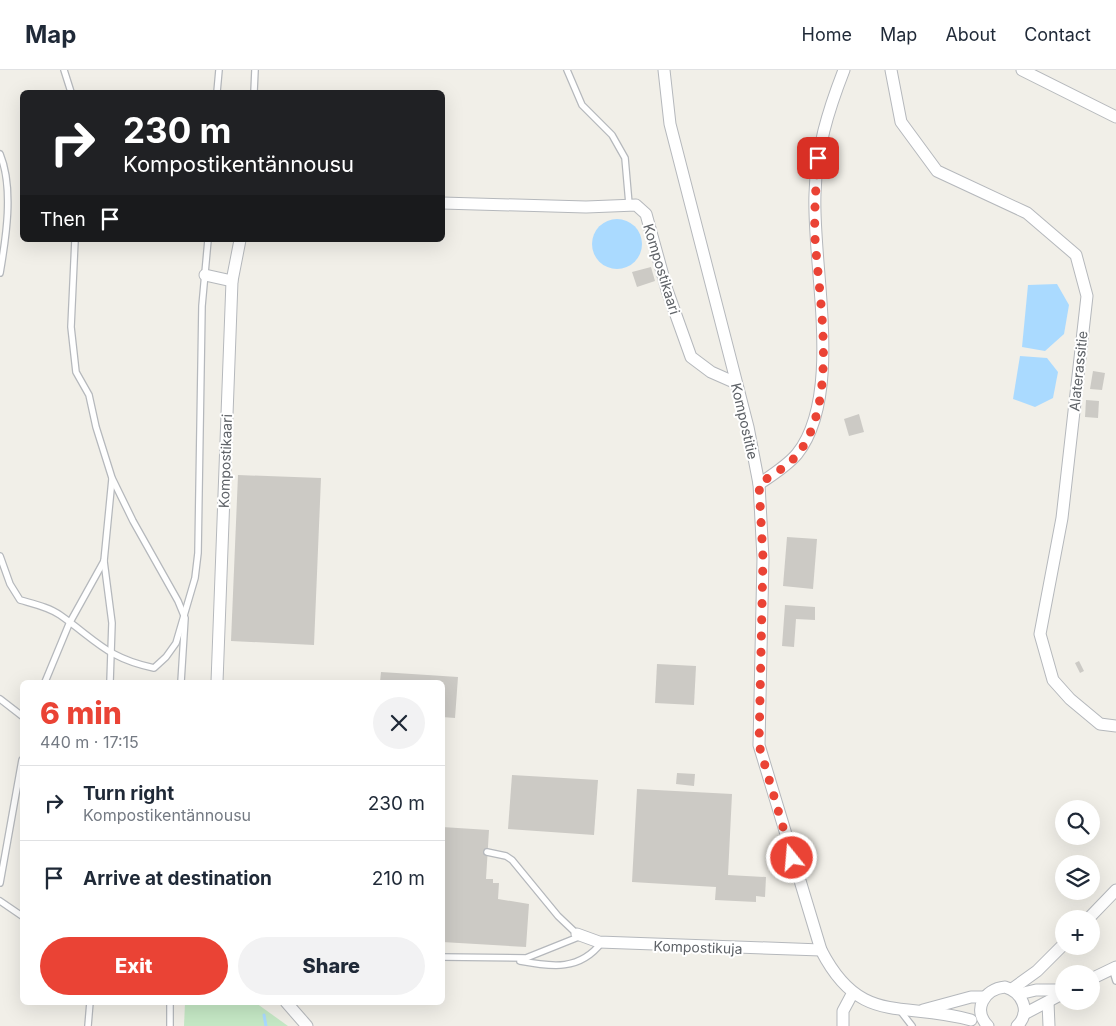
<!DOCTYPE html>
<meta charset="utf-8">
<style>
body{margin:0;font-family:Inter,sans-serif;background:#f2f2f3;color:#1f2937;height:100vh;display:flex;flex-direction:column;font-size:19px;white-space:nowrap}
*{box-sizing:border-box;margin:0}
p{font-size:16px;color:#747a83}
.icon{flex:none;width:28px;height:28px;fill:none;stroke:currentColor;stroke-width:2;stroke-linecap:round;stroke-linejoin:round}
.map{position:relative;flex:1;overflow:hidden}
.details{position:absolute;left:20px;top:610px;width:425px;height:325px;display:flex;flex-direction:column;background:#fff;border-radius:8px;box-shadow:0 5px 20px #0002}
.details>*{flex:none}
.top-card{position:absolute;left:20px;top:20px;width:425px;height:152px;border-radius:8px;box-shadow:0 5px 20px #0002;background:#202124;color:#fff;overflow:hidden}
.buttons{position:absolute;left:1055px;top:730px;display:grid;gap:10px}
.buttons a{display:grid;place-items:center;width:45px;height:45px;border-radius:50%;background:#fff;box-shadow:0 5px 20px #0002;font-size:25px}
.pin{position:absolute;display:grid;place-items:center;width:42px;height:42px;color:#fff;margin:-21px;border-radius:10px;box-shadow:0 2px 8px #0006}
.me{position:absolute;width:55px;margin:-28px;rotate:343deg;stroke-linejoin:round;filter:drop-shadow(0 0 4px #0008)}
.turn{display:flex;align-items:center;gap:18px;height:105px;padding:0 20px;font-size:22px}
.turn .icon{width:65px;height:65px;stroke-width:2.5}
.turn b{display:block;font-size:35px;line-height:42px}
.then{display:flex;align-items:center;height:48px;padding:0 20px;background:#0003;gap:10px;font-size:19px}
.round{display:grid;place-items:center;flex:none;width:52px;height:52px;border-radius:26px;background:#f2f2f3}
.head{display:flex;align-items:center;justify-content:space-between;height:85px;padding:0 20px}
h1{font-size:30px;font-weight:800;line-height:38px;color:#ea4335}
.button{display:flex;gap:10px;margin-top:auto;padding:10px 20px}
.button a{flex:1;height:58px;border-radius:30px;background:#ea4335;color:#fff;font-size:20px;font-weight:800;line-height:58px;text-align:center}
.button a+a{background:#f2f2f3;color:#1f2937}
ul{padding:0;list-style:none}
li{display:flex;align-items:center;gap:15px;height:75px;padding:0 20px;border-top:1px solid #e0e1e3}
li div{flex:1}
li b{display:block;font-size:19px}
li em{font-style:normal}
header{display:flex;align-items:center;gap:30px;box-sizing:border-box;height:70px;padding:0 25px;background:#fff;border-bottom:1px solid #e0e1e3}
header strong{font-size:24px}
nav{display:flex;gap:28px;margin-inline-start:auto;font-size:18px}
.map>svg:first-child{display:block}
.green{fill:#c5e8c5}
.water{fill:#aadaff}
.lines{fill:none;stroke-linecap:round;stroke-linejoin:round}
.stream{stroke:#aadaff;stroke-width:3}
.building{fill:#cccac5}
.service-casing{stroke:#b5b8bc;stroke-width:8}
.minor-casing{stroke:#b5b8bc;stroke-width:13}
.service{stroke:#fff;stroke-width:5.5}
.minor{stroke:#fff;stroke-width:11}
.route{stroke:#ea4335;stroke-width:9;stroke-dasharray:0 16.2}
.labels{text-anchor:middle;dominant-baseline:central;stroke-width:4;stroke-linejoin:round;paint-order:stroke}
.street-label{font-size:14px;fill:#5f6368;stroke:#fff}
</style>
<header>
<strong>Map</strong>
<nav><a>Home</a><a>Map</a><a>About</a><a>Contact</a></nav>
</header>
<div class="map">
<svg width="1116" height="956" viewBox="0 0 1116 956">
<rect width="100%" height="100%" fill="#f1efe8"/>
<path class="green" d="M 256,933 L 288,956 L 184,956 L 185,933 Z"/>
<g class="water">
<circle cx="617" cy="174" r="25"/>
<path d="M 1057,214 L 1069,235 L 1064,264 L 1045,281 L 1022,277 L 1028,215 Z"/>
<path d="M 1020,286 L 1047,288 L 1058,302 L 1053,328 L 1035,337 L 1013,329 Z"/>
</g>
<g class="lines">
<path class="stream" d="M 264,945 L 266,956"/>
</g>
<g class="building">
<path d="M 651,197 L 655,211 L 637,217 L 632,202 Z"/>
<path d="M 1093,301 L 1105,303 L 1102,320 L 1090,319 Z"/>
<path d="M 1086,330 L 1099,331 L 1098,348 L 1085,347 Z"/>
<path d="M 859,344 L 864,362 L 849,366 L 844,349 Z"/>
<path d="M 238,405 L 321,408 L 314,575 L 231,571 Z"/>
<path d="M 787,467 L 817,469 L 813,519 L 783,516 Z"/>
<path d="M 785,535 L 815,537 L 815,550 L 796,549 L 794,577 L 782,576 Z"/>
<path d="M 1079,591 L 1084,601 L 1080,603 L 1075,593 Z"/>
<path d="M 657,594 L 696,596 L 694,635 L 655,633 Z"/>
<path d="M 381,602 L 458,607 L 455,648 L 442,647 L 442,612 L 380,612 Z"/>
<path d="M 335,610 L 347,611 L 347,612 L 335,612 Z"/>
<path d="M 677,703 L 695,704 L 694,716 L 676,714 Z"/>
<path d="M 512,705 L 598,710 L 594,765 L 508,759 Z"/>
<path d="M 637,719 L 732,724 L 728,805 L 766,807 L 765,827 L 756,826 L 756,832 L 715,830 L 716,817 L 632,812 Z"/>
<path d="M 442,757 L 489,760 L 486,809 L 493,809 L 493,813 L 499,813 L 498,829 L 529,834 L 526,877 L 442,872 Z"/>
</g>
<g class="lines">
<g class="service-casing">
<g id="service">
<path d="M 64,0 L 71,22"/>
<path d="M 567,0 L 582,35 L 612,65 L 625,88 L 629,134"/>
<path d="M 217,22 L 219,0"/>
<path d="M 254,22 L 255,0"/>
<path d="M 0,84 C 14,118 6,168 0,203"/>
<path d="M 75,170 L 71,257 L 76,302 L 89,325 L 96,357 L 112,408 L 133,451 L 178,531 L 185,548 L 181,612"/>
<path d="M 0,486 L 10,514 L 20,530 C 34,534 49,537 60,545 C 97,571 107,588 154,598 L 166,587 L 176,573 L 195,508 L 198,483 L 202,236 L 208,170"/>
<path d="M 104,491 L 112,553 L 110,612"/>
<path d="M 45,612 L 69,554 L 104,491 L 112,409"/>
<path d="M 0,629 L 22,646"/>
<path d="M 487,782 L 506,786 L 512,790 L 558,846 L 577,864"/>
<path d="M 0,813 L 22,690"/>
<path d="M 0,831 L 22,846"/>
<path d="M 442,887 L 526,888 L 581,866"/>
<path d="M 520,891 C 552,897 580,901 602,872"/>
<path d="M 1112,898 L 1116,911"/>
<path d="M 902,943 L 912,956"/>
<path d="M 88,956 L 90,932"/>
<path d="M 170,956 L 170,932"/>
</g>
</g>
<g class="minor-casing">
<g id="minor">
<path d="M 664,0 L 670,54 L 748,357 L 759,414 L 763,488 L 759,675 L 821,880 C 860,956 900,931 971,950"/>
<path d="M 891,0 L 901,52 L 937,101 L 1027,143 L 1076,185 L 1087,226 L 1062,448 L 1040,564 L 1053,610 L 1070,629 L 1100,654 L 1116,656"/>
<path d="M 1022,0 L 1116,47"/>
<path d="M 442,133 L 586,137 L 636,135 L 646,144 L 667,220 L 691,287 L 711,302 L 736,313"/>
<path d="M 205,205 L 232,211"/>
<path d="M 759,414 C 772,405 787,396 797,384 C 844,325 812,196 815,124 C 816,80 828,41 844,0"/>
<path d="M 217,612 L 232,211 L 240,170"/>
<path d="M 1088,849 L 1116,820"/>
<path d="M 577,864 L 599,872 L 821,880"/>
<path d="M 1091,909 L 1116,897"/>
<path d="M 1012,919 L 1037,901 L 1064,874"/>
<path d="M 1019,924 L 1036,920 L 1064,920"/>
<path d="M 286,932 L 307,956"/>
<path d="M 1048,932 L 1049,956"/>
<path d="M 923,940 L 971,927 L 984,927"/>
<path d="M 1024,944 L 1064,923"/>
<path d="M 843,956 L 843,941 L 851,926"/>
<path d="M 988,956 C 972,940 984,919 1005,917 C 1022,922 1032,942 1017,956"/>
</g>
</g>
<use href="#service" class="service"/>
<use href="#minor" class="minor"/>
</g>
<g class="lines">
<path class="route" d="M 792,788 L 759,675 L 763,488 L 759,414 C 772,405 788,396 798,384 C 839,330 819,231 815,168 C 814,141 816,115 818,88"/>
</g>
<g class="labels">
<g class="street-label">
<text transform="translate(662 199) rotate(73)">Kompostikaari</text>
<text transform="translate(1078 301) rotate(-84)">Alaterassitie</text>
<text transform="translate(745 351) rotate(77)">Kompostitie</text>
<text transform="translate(225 391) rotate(-88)">Kompostikaari</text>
<text transform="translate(698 877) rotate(2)">Kompostikuja</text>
</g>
</g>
</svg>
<div class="buttons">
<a><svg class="icon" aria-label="search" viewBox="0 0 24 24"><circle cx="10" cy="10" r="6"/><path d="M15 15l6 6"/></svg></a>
<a><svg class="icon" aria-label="layers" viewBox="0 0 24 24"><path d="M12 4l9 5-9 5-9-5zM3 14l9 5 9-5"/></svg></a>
<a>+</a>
<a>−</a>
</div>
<div class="pin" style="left:818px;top:88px;background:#d93025"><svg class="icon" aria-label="arrive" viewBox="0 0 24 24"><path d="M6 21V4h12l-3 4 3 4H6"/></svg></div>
<svg class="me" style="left:792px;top:788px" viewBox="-20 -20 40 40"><circle r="17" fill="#ea4335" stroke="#fff" stroke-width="3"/><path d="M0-11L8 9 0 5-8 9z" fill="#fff"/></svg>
<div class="top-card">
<div class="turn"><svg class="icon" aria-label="right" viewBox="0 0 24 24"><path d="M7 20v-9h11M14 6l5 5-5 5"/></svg><div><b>230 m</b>Kompostikentännousu</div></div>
<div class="then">Then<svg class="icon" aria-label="arrive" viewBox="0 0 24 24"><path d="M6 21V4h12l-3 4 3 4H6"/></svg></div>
</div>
<section class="details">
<div class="head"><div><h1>6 min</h1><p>440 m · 17:15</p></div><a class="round"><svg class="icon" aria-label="close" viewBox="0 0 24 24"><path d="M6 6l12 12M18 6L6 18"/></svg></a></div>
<ul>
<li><svg class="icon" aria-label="right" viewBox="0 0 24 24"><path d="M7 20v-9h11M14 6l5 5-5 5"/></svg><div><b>Turn right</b><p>Kompostikentännousu</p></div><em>230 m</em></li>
<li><svg class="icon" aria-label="arrive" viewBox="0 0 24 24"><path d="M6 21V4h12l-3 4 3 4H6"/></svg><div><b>Arrive at destination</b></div><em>210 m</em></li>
</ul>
<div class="button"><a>Exit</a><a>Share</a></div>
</section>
</div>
